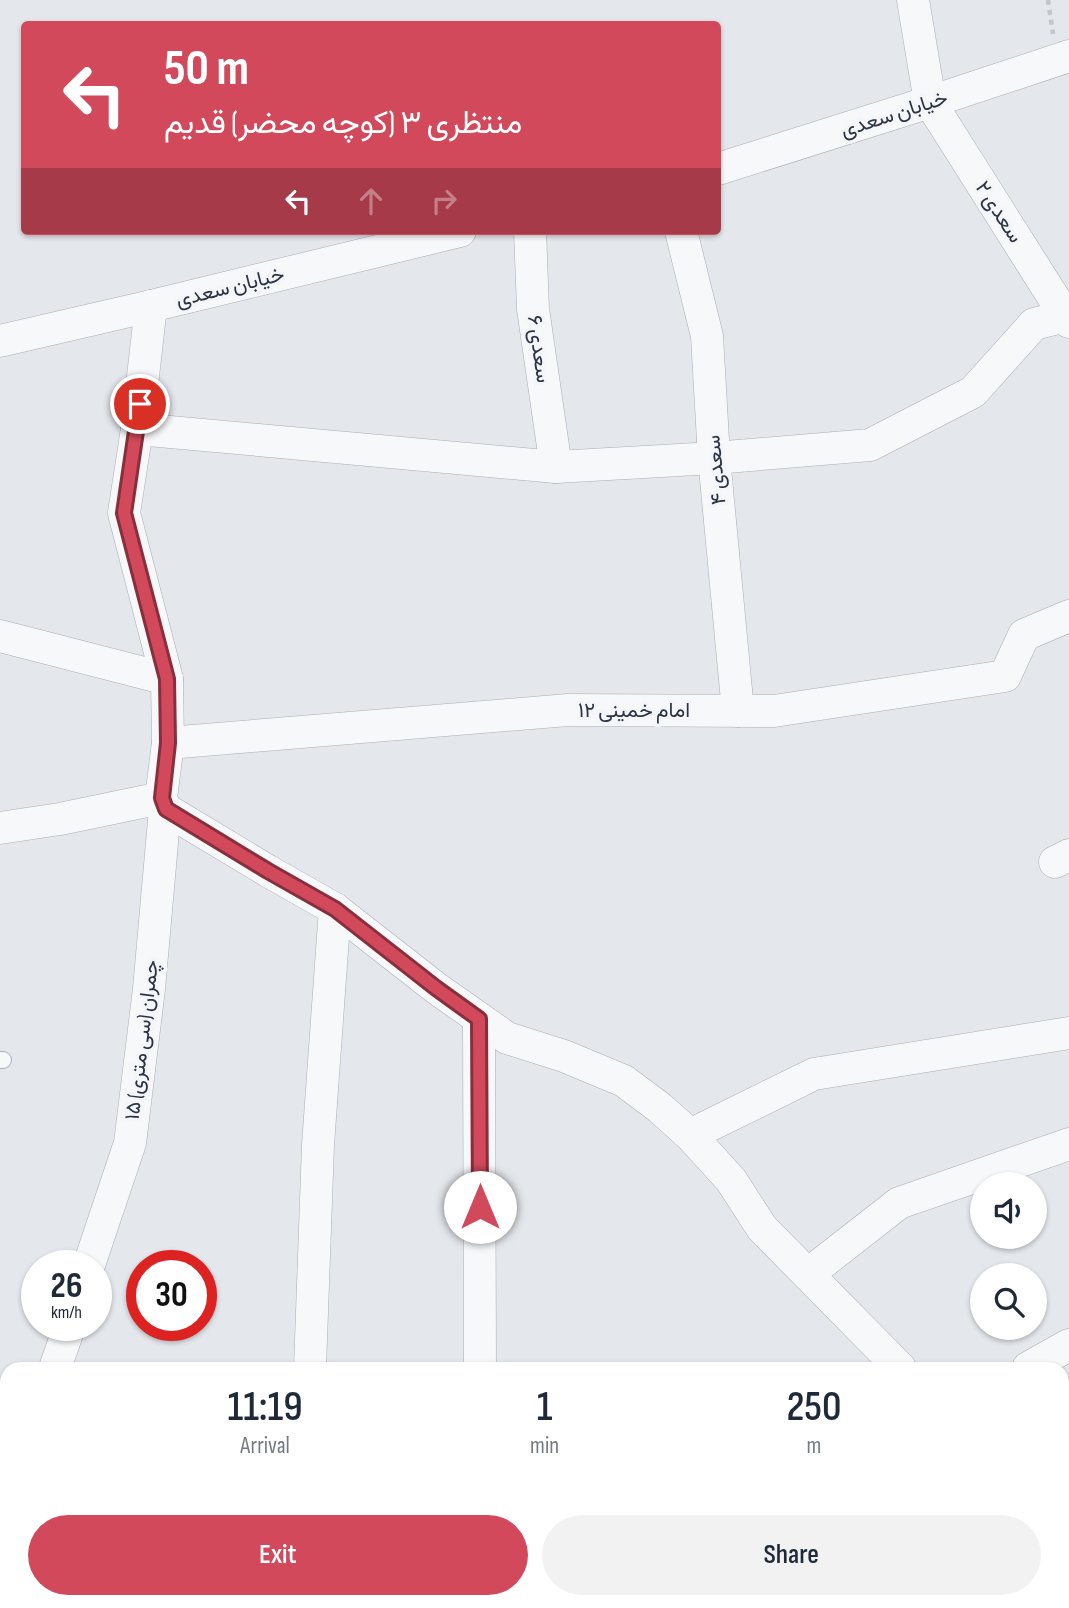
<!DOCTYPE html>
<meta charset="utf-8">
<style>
body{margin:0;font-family:"Sofia Sans Condensed",Vazirmatn,sans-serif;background:#f2f2f3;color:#1f2937;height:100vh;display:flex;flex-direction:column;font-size:26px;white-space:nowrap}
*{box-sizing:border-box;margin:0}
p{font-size:23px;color:#747a83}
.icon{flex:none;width:38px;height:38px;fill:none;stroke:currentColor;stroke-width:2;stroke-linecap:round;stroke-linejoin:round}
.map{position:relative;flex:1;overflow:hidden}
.side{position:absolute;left:0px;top:1362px;width:1069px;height:247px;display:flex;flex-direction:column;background:#fff;border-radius:21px 21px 0 0;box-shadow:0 2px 5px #0004}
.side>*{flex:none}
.hud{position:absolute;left:21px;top:21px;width:700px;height:214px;border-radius:7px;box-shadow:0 2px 5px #0004;background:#d1495b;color:#fff;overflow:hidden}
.fabs{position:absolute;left:970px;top:1172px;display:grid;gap:14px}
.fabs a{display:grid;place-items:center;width:77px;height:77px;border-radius:50%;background:#fff;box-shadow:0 2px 5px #0004;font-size:35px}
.speed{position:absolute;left:21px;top:1250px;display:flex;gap:14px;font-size:35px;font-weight:700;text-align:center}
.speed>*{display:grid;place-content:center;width:91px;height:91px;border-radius:50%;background:#fff;box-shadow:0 2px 5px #0004;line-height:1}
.speed small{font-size:18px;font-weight:400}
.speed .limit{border:10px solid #d22;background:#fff;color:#111}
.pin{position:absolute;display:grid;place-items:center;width:60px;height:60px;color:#fff;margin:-30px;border:4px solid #fff;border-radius:50%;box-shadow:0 2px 7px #0007}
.me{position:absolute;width:77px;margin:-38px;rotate:0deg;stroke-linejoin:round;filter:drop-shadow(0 0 5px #0008)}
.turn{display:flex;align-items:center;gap:24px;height:147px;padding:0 28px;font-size:32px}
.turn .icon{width:91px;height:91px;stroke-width:2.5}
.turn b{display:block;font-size:49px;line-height:60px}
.lanes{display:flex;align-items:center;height:66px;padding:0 28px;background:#0003;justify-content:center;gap:35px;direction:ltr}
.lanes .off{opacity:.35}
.eta{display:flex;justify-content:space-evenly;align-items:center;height:119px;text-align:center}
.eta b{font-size:42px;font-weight:600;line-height:49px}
.primary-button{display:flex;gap:14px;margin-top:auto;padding:14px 28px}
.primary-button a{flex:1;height:80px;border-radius:42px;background:#d1495b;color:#fff;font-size:28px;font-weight:600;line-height:80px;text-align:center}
.primary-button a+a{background:#f2f2f3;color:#1f2937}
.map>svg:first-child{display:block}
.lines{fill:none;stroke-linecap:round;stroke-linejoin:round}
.lane-casing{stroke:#a9aeb7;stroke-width:18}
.street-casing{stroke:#a9aeb7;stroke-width:33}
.secondary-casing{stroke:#a9aeb7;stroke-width:40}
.path{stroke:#c2c5cb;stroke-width:4.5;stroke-dasharray:5 5;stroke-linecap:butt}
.lane{stroke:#f7f8fa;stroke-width:16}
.street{stroke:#f7f8fa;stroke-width:32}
.secondary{stroke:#fff;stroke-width:38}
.route-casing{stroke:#882f3b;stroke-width:18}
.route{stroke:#d1495b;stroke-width:12}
.labels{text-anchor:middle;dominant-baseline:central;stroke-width:7;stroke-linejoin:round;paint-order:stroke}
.street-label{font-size:21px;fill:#2b3445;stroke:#f4f6f9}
</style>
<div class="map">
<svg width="1069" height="1608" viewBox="0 0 1069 1608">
<rect width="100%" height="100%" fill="#e4e7ec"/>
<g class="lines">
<g class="lane-casing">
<path id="lane" d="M 0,1060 L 3,1060"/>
</g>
<g class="street-casing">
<g id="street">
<path d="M 913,0 L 930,102 L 1069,322"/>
<path d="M 718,169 L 930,102 L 1069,56"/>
<path d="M 530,231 L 533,309 L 556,467"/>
<path d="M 681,231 L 707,336 L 714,458 L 738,711"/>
<path d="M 0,341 L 151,306 L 460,231"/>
<path d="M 137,429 L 556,467 L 714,458 L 870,445 L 973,392 L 1034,324 L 1066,316"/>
<path d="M 0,636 L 167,679"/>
<path d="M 168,743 L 568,710 L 774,711 L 1005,676 L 1024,635 L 1069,616"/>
<path d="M 165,809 L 268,871 L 335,909 L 436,988 L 507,1038 L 564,1056 L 624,1081 L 660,1108 L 690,1135 L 731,1180 L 762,1228 L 900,1368"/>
<path d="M 0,828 L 60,819 L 161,798"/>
<path d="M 1055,862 L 1069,855"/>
<path d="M 479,1019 L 480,1368"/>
<path d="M 690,1135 L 814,1074 L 1069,1033"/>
<path d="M 89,1265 L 130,1143 L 149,989 L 165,809 L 161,798 L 168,743 L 167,679 L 124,513 L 137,429 L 151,306"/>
<path d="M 808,1274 L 899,1203 L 1069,1144"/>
<path d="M 55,1368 L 70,1325"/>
<path d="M 310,1368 L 318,1145 L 335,909"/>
<path d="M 1028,1368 L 1069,1345"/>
<path d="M 1062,1555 L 1069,1564"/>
<path d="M 315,1601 L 316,1608"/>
<path d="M 503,1601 L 505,1608"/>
</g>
</g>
<g class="secondary-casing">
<g id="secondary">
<path d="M 0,1535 L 7,1562"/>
<path d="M 17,1601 L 19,1608"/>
</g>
</g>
<path class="path" d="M 1048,0 L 1053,34"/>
<use href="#lane" class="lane"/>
<use href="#street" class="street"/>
<use href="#secondary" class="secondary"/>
</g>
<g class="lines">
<g class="route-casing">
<path id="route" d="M 140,404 L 124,513 L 167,679 L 168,743 L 162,798 L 166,809 L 268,871 L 335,909 L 436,988 L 479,1019 L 480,1207"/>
</g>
<use href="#route" class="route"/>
</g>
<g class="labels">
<g class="street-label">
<text transform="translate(894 114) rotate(-18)">خیابان سعدی</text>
<text transform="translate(999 212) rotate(57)">سعدی ۲</text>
<text transform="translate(230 287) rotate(-14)">خیابان سعدی</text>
<text transform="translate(539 349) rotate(82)">سعدی ۶</text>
<text transform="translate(716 470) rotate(-95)">سعدی ۴</text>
<text x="634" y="710">امام خمینی ۱۲</text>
<text transform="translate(142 1040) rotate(-83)">چمران (سی متری) ۱۵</text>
</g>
</g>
</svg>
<div class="fabs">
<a><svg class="icon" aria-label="sound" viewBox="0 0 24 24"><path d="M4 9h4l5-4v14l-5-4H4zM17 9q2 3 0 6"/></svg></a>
<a><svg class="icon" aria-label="search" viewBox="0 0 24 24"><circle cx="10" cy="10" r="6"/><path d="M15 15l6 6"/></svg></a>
</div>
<div class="speed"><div>26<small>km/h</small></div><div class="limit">30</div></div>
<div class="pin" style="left:140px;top:404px;background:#d93025"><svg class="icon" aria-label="arrive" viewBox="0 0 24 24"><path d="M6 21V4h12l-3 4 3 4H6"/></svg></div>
<svg class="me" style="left:480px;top:1207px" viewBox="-20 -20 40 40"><circle r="19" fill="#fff"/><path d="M0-13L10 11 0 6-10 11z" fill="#d1495b"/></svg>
<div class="hud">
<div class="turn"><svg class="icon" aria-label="left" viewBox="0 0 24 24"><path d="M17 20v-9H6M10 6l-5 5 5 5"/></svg><div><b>50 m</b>منتظری ۳ (کوچه محضر) قدیم</div></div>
<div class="lanes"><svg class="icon" aria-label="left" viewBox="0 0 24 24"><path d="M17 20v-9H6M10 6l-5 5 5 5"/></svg><svg class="icon off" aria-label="ahead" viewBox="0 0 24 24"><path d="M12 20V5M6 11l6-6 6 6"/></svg><svg class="icon off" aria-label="right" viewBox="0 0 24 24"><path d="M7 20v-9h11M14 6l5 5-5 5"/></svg></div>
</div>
<section class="side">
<div class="eta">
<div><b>11:19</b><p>Arrival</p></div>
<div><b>1</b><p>min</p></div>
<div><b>250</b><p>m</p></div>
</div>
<div class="primary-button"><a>Exit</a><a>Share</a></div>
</section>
</div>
